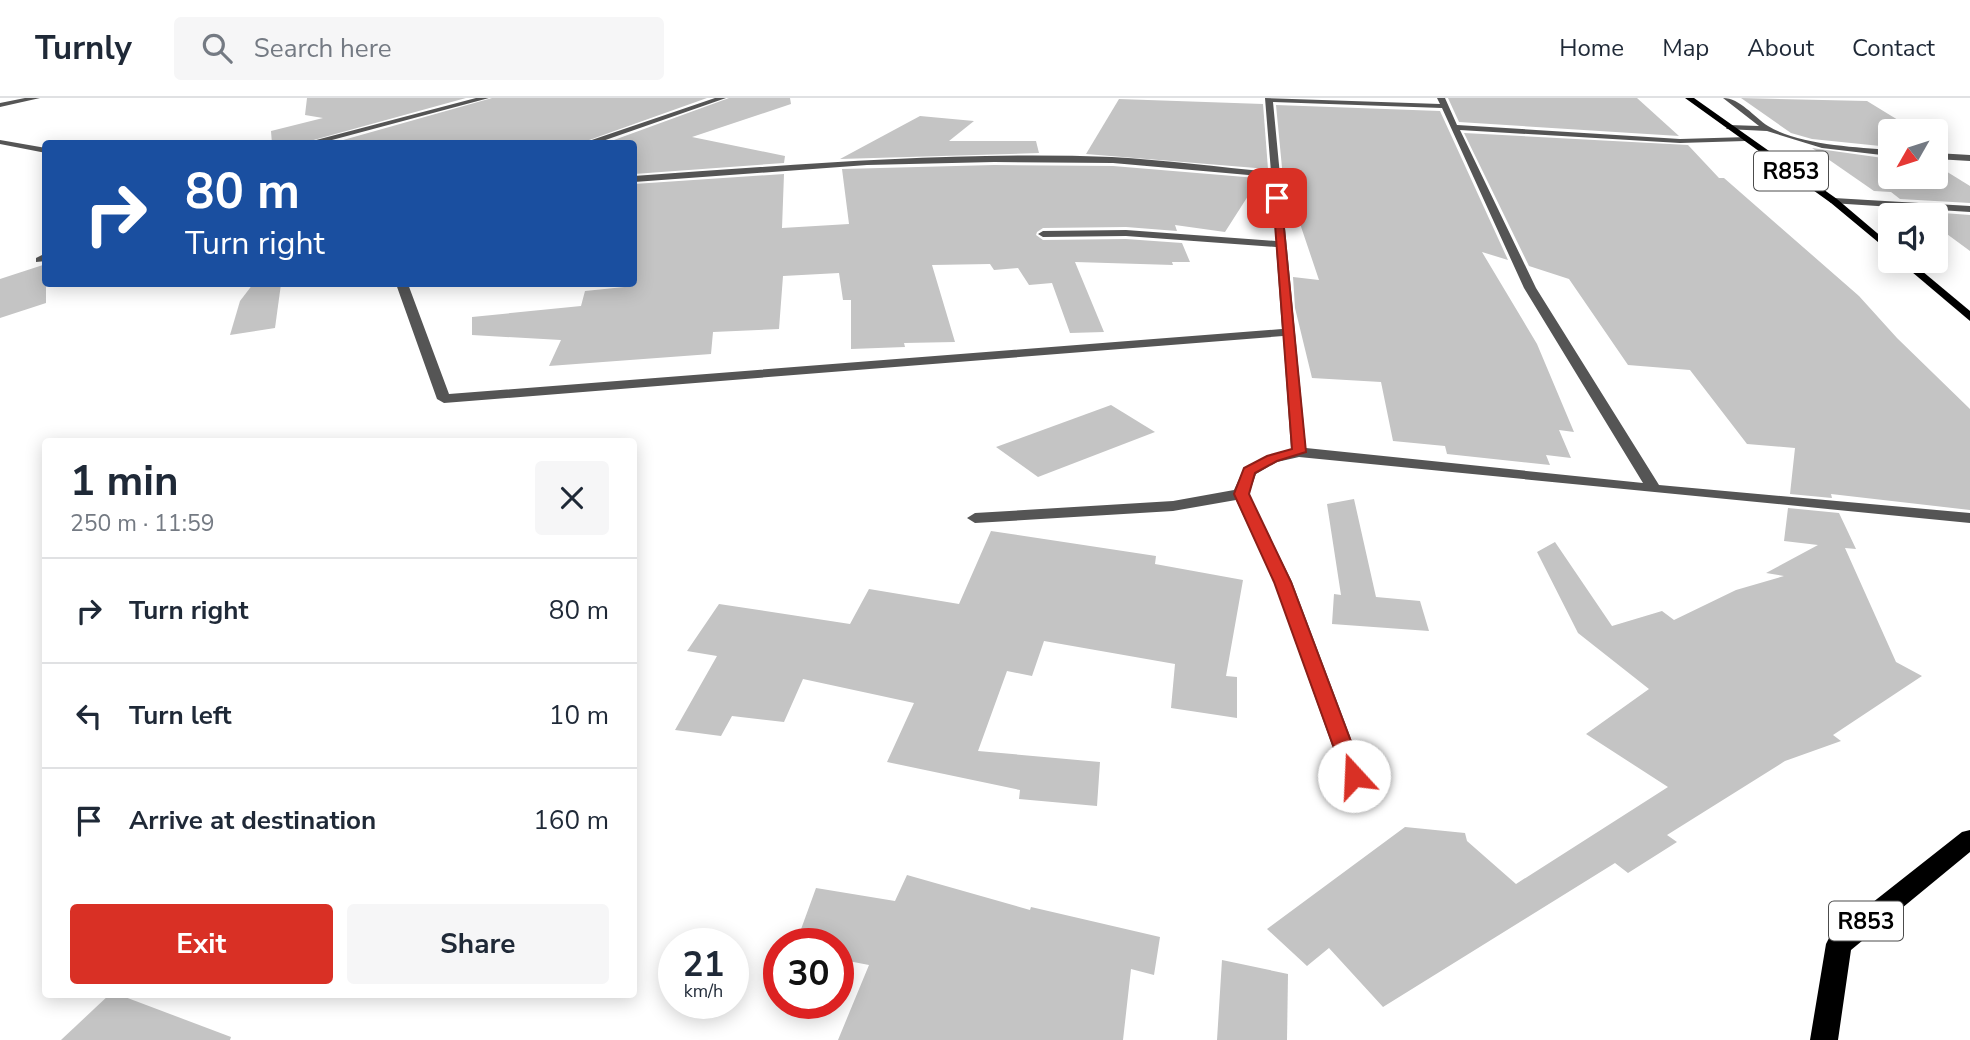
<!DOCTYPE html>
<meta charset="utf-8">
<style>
body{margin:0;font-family:"Nunito Sans",sans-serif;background:#f6f6f7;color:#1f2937;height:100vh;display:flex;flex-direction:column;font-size:26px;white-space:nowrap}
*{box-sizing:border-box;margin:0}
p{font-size:23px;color:#747a83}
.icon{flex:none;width:38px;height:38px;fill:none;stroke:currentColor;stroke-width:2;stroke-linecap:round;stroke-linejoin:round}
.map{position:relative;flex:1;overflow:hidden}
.side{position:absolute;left:42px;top:340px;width:595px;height:560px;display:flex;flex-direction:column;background:#fff;border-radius:7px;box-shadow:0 4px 18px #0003}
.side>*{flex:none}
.guide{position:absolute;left:42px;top:42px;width:595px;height:147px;border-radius:7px;box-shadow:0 4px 18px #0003;background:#1a4fa0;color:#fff;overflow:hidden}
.needle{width:46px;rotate:231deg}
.fabs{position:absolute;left:1878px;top:21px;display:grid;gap:14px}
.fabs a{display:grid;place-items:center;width:70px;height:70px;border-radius:7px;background:#fff;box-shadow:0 4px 18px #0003;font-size:35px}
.speed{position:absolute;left:658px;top:830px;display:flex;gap:14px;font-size:35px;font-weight:700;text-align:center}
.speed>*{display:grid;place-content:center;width:91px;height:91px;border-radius:50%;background:#fff;box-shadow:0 4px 18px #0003;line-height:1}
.speed small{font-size:18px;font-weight:400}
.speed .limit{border:10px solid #d22;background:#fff;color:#111}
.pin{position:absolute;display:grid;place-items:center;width:60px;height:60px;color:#fff;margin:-30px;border-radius:14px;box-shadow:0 4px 10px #0006}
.me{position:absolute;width:77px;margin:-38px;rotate:340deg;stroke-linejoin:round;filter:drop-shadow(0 0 5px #0008)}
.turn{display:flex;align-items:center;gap:24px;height:147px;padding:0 28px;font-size:32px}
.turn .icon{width:91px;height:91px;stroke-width:2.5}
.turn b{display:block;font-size:49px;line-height:60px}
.round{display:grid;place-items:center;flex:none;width:74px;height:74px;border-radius:7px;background:#f6f6f7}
.head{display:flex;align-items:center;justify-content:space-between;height:119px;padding:0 28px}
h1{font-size:42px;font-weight:700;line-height:52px}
.primary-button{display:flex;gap:14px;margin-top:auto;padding:14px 28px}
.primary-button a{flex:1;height:80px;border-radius:7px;background:#d93025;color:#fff;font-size:28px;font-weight:700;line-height:80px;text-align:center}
.primary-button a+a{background:#f6f6f7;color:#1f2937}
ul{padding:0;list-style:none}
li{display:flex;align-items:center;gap:21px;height:105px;padding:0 28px;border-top:2px solid #e0e1e3}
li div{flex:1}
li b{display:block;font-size:26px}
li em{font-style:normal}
header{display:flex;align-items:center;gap:42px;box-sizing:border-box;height:98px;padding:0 35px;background:#fff;border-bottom:2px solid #e0e1e3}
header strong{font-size:33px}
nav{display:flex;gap:38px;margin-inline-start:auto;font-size:24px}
.search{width:490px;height:63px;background:#f6f6f7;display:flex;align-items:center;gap:18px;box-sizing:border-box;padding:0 24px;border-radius:7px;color:#747a83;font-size:26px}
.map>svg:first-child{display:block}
.building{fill:#c4c4c4}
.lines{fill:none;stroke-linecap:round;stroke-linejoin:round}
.minor{fill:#555;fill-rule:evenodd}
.major{fill:#000;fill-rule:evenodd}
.route{fill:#d93025;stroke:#8d1f18;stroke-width:2}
.labels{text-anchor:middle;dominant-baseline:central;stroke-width:5;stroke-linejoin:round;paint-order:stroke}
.shield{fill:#fff;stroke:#4c4c4c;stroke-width:2}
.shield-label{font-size:23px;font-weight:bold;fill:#000}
</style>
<header>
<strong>Turnly</strong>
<div class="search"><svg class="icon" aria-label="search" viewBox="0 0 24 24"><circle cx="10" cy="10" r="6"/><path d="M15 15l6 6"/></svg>Search here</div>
<nav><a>Home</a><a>Map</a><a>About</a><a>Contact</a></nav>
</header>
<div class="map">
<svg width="1970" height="942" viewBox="0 0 1970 942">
<rect width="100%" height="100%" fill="#fff"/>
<g class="building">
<path d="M 307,0 L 466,0 L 299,46 L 272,46 L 271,33 L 323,20 L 305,17 Z"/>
<path d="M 492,0 L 707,0 L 578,46 L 329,46 Z"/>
<path d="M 729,0 L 790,0 L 791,6 L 692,39 L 785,58 L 784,65 L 634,76 L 634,46 L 603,46 Z"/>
<path d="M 1448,0 L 1637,0 L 1679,38 L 1459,24 Z"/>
<path d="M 1741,0 L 1867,3 L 1916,33 L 1890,33 L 1890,49 L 1812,41 L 1791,35 Z"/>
<path d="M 1119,1 L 1263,6 L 1268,71 L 1086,56 Z"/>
<path d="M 1276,7 L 1440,13 L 1508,162 L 1482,154 L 1537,246 L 1574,334 L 1559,332 L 1571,360 L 1546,357 L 1550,367 L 1447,356 L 1445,348 L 1393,343 L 1381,284 L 1312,280 L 1295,210 L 1293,179 L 1319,182 L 1292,102 L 1285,101 Z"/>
<path d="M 920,18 L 974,23 L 949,43 L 1036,43 L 1039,55 L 840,61 Z"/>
<path d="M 1464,35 L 1688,47 L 1719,80 L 1724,80 L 1859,198 L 1897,240 L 1970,311 L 1970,412 L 1831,396 L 1832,400 L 1790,396 L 1795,350 L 1747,346 L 1690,272 L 1628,267 L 1569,181 L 1529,168 Z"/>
<path d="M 1812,50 L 1890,61 L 1890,79 L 1936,79 L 1936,67 L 1970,88 L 1970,105 L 1900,101 L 1891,94 L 1874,93 Z"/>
<path d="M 994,67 L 1113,68 L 1269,81 L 1270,100 L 1248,98 L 1225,134 L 1175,127 L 1177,133 L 1126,129 L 1043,130 L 1037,134 L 1036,137 L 1043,142 L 1126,141 L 1182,145 L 1190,164 L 1172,164 L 1173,167 L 1075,164 L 1104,234 L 1070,235 L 1052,185 L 1029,187 L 1018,170 L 994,172 L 990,166 L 932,167 L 955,244 L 904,245 L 905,249 L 851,251 L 851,202 L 843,202 L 839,175 L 783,178 L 779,231 L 713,234 L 711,256 L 549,268 L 561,242 L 472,237 L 472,219 L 581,208 L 585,193 L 634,188 L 634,86 L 784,76 L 782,130 L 849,126 L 842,71 Z"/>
<path d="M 1916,113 L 1970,117 L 1970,153 L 1936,128 L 1936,117 L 1922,117 Z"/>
<path d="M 46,166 L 46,205 L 0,220 L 0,181 Z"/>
<path d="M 253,186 L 281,186 L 275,230 L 230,237 L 240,203 Z"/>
<path d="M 1111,307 L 1155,334 L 1038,379 L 996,349 Z"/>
<path d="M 1354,401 L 1376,499 L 1420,503 L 1429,533 L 1332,526 L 1334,496 L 1341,497 L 1327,406 Z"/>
<path d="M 1788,410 L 1839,415 L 1856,451 L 1845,450 L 1896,564 L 1922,578 L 1833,637 L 1841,643 L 1785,663 L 1667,737 L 1677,744 L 1628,775 L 1615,765 L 1383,909 L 1329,850 L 1307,868 L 1267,831 L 1405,729 L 1465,735 L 1467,743 L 1516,786 L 1668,689 L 1586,636 L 1649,591 L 1578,535 L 1537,454 L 1555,444 L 1612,528 L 1662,513 L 1674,522 L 1736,492 L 1784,478 L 1766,475 L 1818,447 L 1784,443 Z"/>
<path d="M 991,433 L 1156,458 L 1155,466 L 1243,482 L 1226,578 L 1237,579 L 1237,620 L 1171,610 L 1175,566 L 1044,543 L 1032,578 L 1007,573 L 978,653 L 1100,664 L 1097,708 L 1019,701 L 1020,692 L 887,664 L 914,605 L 803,581 L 784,624 L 732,618 L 721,638 L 675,632 L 717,558 L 687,553 L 719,506 L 850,526 L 869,491 L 959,506 Z"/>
<path d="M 907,777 L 1030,812 L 1031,809 L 1160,839 L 1154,877 L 1131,871 L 1123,942 L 838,942 L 869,867 L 838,861 L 838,845 L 796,845 L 816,790 L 895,803 Z"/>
<path d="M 1222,862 L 1288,876 L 1287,942 L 1217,942 Z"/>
<path d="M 110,896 L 117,896 L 231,939 L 230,942 L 61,942 Z"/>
</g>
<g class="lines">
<g class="minor">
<path d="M 25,0 L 40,0 L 0,9 L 0,5 Z"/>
<path d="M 476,0 L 489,0 L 317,46 L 301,46 Z"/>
<path d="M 715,0 L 726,0 L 594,46 L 580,46 Z"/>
<path d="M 1265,0 L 1440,6 L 1437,0 L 1445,0 L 1457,27 L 1680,41 L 1748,39 L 1745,43 L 1680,45 L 1460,32 L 1536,190 L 1659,387 L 1970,415 L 1970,425 L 1299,359 L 1277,364 L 1256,376 L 1249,396 L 1292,484 L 1365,678 L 1362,684 L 1354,686 L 1346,684 L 1343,678 L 1274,484 L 1236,402 L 1173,413 L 975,425 L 967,420 L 975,415 L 1173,403 L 1234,392 L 1244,370 L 1267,358 L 1291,351 L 1283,238 L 444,305 L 437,301 L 396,186 L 408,186 L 449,296 L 1282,231 L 1276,149 L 1126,138 L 1043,139 L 1038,136 L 1043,133 L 1126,132 L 1276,143 L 1271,79 L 1113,65 L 994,64 L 867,67 L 634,84 L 634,78 C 793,67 952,53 1112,59 C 1165,62 1218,69 1271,74 ZM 1273,4 L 1442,10 L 1524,190 L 1643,385 L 1306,350 Z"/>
<path d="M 1723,0 C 1740,0 1754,19 1768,28 C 1799,47 1855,49 1890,52 L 1890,58 L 1822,50 L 1767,33 L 1726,31 L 1729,27 L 1759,28 Z"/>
<path d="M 0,42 L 46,50 L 46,55 L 0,46 Z"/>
<path d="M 1936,55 L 1970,57 L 1970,63 L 1936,61 Z"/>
<path d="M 1834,100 L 1970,108 L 1970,114 L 1831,105 L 1829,103 Z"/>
<path d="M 46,155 L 46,163 L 36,164 L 36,160 Z"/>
</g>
<g class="major">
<path d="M 1685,0 L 1694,0 L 1837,101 L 1890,146 L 1890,154 L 1831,105 Z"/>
<path d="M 1899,163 L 1910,163 L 1970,213 L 1970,223 Z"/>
<path d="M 1970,732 L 1970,754 L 1851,852 L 1838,942 L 1810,942 L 1826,846 L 1830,838 L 1962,734 Z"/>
</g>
</g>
<path class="route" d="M 1277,97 L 1281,100 L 1306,354 L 1277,363 L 1255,375 L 1249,396 L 1291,484 L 1364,678 L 1361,683 L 1354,686 L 1347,683 L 1344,678 L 1274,484 L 1234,396 L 1244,370 L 1267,358 L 1292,351 L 1273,100 Z"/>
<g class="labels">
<g class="shield">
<rect x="1754" y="53.5" width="74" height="39" rx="5"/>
<rect x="1829" y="803.5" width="74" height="39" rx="5"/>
</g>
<g class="shield-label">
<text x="1791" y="73">R853</text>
<text x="1866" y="823">R853</text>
</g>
</g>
</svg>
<div class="fabs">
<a><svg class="needle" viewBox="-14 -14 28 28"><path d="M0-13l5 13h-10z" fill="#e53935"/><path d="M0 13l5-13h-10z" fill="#747a83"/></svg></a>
<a><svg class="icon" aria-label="sound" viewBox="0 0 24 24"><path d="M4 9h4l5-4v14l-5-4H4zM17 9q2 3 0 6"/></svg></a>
</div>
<div class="speed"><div>21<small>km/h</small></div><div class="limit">30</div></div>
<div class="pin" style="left:1277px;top:100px;background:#d93025"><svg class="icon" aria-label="arrive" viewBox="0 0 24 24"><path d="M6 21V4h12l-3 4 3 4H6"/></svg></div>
<svg class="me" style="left:1354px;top:678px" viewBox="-20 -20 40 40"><circle r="19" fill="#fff"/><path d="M0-13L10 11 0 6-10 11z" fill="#d93025"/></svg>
<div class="guide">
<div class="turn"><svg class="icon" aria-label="right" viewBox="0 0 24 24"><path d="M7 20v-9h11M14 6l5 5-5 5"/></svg><div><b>80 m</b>Turn right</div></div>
</div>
<section class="side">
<div class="head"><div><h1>1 min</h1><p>250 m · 11:59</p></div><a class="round"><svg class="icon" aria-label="close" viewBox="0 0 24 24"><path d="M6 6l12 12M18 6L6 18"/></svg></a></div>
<ul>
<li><svg class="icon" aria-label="right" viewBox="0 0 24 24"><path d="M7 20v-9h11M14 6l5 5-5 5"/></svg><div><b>Turn right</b></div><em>80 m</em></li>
<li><svg class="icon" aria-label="left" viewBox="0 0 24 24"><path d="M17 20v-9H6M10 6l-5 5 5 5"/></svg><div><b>Turn left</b></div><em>10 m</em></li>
<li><svg class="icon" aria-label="arrive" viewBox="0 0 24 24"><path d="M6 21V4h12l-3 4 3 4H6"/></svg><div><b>Arrive at destination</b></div><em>160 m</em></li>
</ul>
<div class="primary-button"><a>Exit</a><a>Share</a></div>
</section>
</div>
